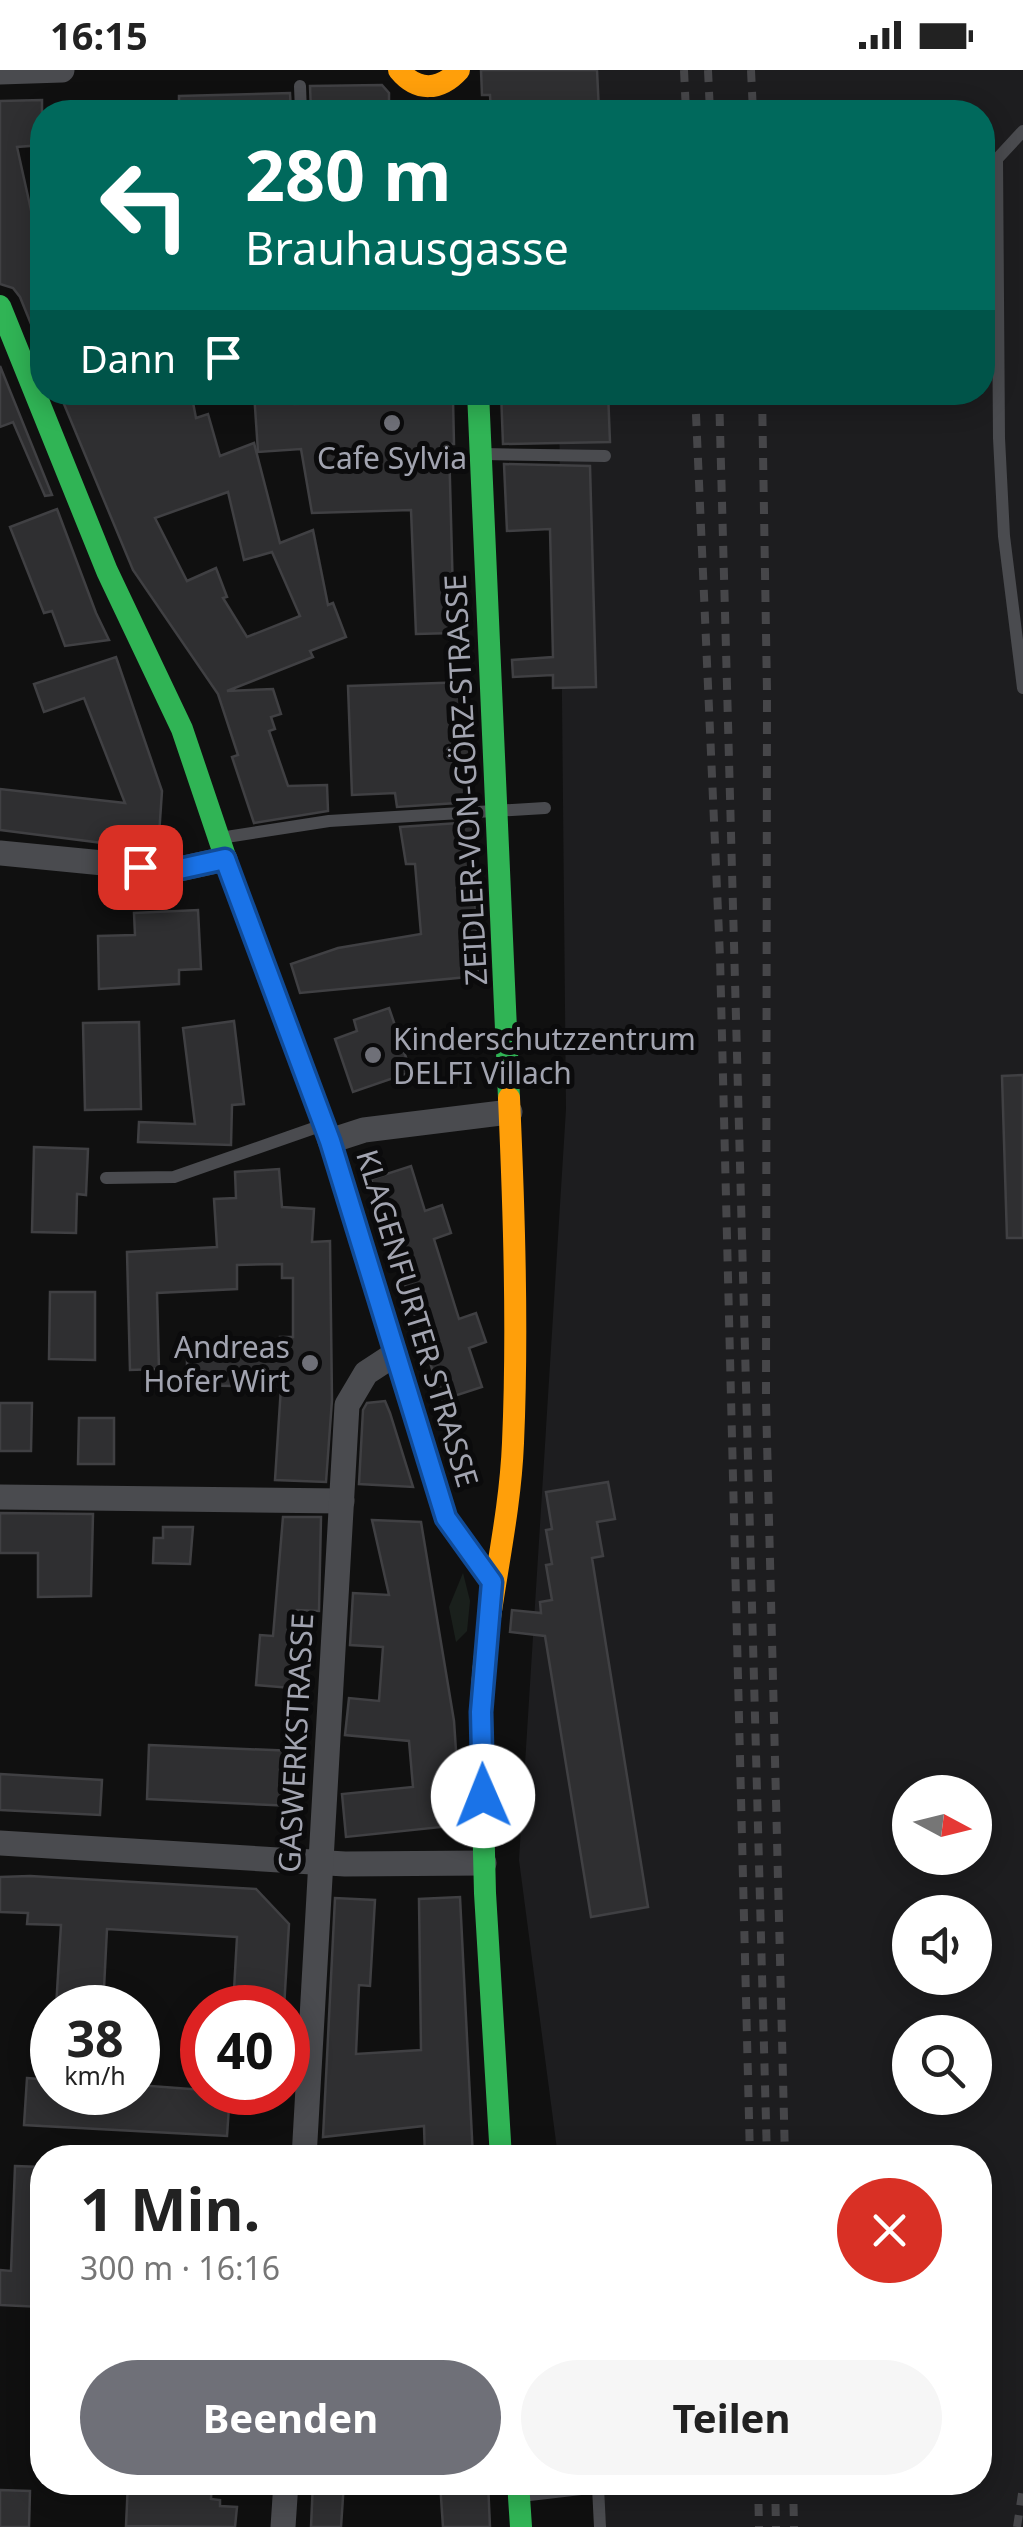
<!DOCTYPE html>
<html lang="de">
<meta charset="utf-8">
<style>
body{margin:0;font-family:"Noto Sans",sans-serif;background:#f6f6f6;color:#222;height:100vh;display:flex;flex-direction:column;font-size:38px;white-space:nowrap}
*{box-sizing:border-box;margin:0}
p{font-size:32px;color:#767676}
.icon{flex:none;width:55px;height:55px;fill:none;stroke:currentColor;stroke-width:2;stroke-linecap:round;stroke-linejoin:round}
.map{position:relative;flex:1;overflow:hidden}
.sheet{position:absolute;left:30px;top:2075px;width:962px;height:350px;display:flex;flex-direction:column;background:#fff;border-radius:40px;box-shadow:0 5px 25px #0003}
.sheet>*{flex:none}
.top-card{position:absolute;left:30px;top:30px;width:965px;height:305px;border-radius:40px;box-shadow:0 5px 25px #0003;background:#00695c;color:#fff;overflow:hidden}
.needle{width:65px;rotate:97deg}
.controls{position:absolute;left:892px;top:1705px;display:grid;gap:20px}
.controls a{display:grid;place-items:center;width:100px;height:100px;border-radius:50%;background:#fff;box-shadow:0 5px 25px #0003;font-size:50px}
.speed{position:absolute;left:30px;top:1915px;display:flex;gap:20px;font-size:50px;font-weight:700;text-align:center}
.speed>*{display:grid;place-content:center;width:130px;height:130px;border-radius:50%;background:#fff;box-shadow:0 5px 25px #0003;line-height:1}
.speed small{font-size:25px;font-weight:400}
.speed .limit{border:15px solid #d22;background:#fff;color:#111}
.pin{position:absolute;display:grid;place-items:center;width:85px;height:85px;color:#fff;margin:-42px;border-radius:20px;box-shadow:0 5px 15px #0006}
.me{position:absolute;width:110px;margin:-55px;rotate:359deg;stroke-linejoin:round;filter:drop-shadow(0 0 8px #0008)}
.turn{display:flex;align-items:center;gap:35px;height:210px;padding:0 50px;font-size:45px}
.turn .icon{width:130px;height:130px;stroke-width:2.5}
.turn b{display:block;font-size:70px;line-height:85px}
.then{display:flex;align-items:center;height:95px;padding:0 50px;background:#0003;gap:20px;font-size:38px}
.round{display:grid;place-items:center;flex:none;width:105px;height:105px;border-radius:52px;background:#f6f6f6}
.summary{display:flex;align-items:center;justify-content:space-between;height:170px;padding:0 50px}
h1{font-size:60px;font-weight:700;line-height:75px}
.button{display:flex;gap:20px;margin-top:auto;padding:20px 50px}
.button a{flex:1;height:115px;border-radius:60px;background:#6f7078;color:#fff;font-size:40px;font-weight:700;line-height:115px;text-align:center}
.button a+a{background:#f6f6f6;color:#222}
.status{display:flex;justify-content:space-between;align-items:center;height:70px;padding:0 50px;background:#fff;direction:ltr}
.status svg{height:28px;fill:currentColor}
.map>svg:first-child{display:block}
.built{fill:#1d1d1f;fill-rule:evenodd}
.green{fill:#1a201c}
.building{fill:#2f2f31;stroke:#404043;stroke-width:2.5;fill-rule:evenodd}
.lines{fill:none;stroke-linecap:round;stroke-linejoin:round}
.lane{stroke:#4a4b4f;stroke-width:12}
.street{stroke:#4a4b4f;stroke-width:25}
.fast{stroke:#30b455;stroke-width:22}
.slow{stroke:#ff9f0a;stroke-width:22}
.jam{stroke:#e5322d;stroke-width:22}
.rail{stroke:#464649;stroke-width:8;stroke-dasharray:12 10;stroke-linecap:butt}
.route-casing{stroke:#114b97;stroke-width:25}
.route{stroke:#1a73e8;stroke-width:18}
.poi-dot{fill:#6f7078;stroke:#0b0b0c;stroke-width:4}
.labels{text-anchor:middle;dominant-baseline:central;stroke-width:10;stroke-linejoin:round;paint-order:stroke}
.poi-label{font-size:30px;fill:#a2a4b0;stroke:#0b0b0c}
.street-label{font-size:30px;fill:#a2a4b0;stroke:#0b0b0c}
</style>
<div class="status"><b>16:15</b><svg viewBox="0 0 49 12"><path d="M0 12V9h3v3zM5 12V6h3v6zM10 12V3h3v9zM15 12V0h3v12zM26 1h20v11H26zM47 4h2v5h-2z"/></svg></div>
<div class="map">
<svg width="1023" height="2457" viewBox="0 0 1023 2457">
<rect width="100%" height="100%" fill="#101010"/>
<path class="built" d="M 556,0 L 1023,0 L 1023,2457 L 606,2457 L 601,2413 L 980,2412 L 980,2088 L 558,2087 L 519,1790 L 566,1039 L 559,323 L 982,322 L 982,42 L 557,42 ZM 910,1722 L 975,1722 L 975,1788 L 910,1788 ZM 910,1842 L 975,1842 L 975,1908 L 910,1908 ZM 910,1962 L 975,1962 L 975,2028 L 910,2028 Z"/>
<path class="green" d="M 463,1503 L 470,1531 L 467,1561 L 456,1572 L 449,1537 Z"/>
<g class="building">
<path d="M 481,0 L 597,0 L 599,42 L 491,42 L 490,25 L 482,25 Z"/>
<path d="M 382,15 L 389,23 L 389,42 L 311,42 L 310,16 Z"/>
<path d="M 290,23 L 291,42 L 179,42 L 179,26 Z"/>
<path d="M 42,30 L 42,75 L 17,77 L 31,140 L 42,138 L 42,281 L 20,227 L 13,218 L 0,214 L 0,31 Z"/>
<path d="M 0,296 L 52,425 L 45,426 L 13,352 L 0,357 Z"/>
<path d="M 59,322 L 191,322 L 196,348 L 208,344 L 220,386 L 254,373 L 280,473 L 313,460 L 328,535 L 333,533 L 346,567 L 310,581 L 313,587 L 227,621 L 273,619 L 281,644 L 271,647 L 275,659 L 269,661 L 288,716 L 327,715 L 328,741 L 254,753 L 232,687 L 238,685 L 218,624 L 133,500 ZM 228,422 L 244,490 L 272,482 L 300,546 L 247,567 L 223,528 L 227,527 L 216,498 L 187,511 L 155,448 Z"/>
<path d="M 254,322 L 296,322 L 295,334 L 453,329 L 454,374 L 449,374 L 454,563 L 416,564 L 411,440 L 312,443 L 301,379 L 258,382 Z"/>
<path d="M 501,322 L 608,322 L 610,372 L 503,374 Z"/>
<path d="M 504,394 L 590,396 L 596,617 L 553,618 L 553,605 L 513,607 L 512,590 L 553,587 L 550,459 L 507,461 Z"/>
<path d="M 57,439 L 96,543 L 109,570 L 65,576 L 52,541 L 44,543 L 10,457 Z"/>
<path d="M 116,587 L 162,721 L 158,780 L 0,760 L 0,719 L 125,733 L 84,628 L 44,642 L 34,614 Z"/>
<path d="M 468,612 L 472,732 L 397,737 L 395,723 L 352,725 L 348,616 Z"/>
<path d="M 473,752 L 478,906 L 300,923 L 291,894 L 338,878 L 421,864 L 415,794 L 406,794 L 400,757 Z"/>
<path d="M 198,840 L 201,899 L 179,900 L 179,914 L 99,919 L 98,866 L 135,865 L 134,843 Z"/>
<path d="M 389,938 L 411,1002 L 353,1022 L 335,969 L 357,961 L 354,950 Z"/>
<path d="M 234,951 L 244,1034 L 232,1035 L 231,1075 L 138,1072 L 139,1052 L 195,1054 L 183,958 Z"/>
<path d="M 139,952 L 141,1039 L 85,1040 L 83,953 Z"/>
<path d="M 1023,1005 L 1023,1168 L 1007,1168 L 1002,1006 Z"/>
<path d="M 34,1077 L 88,1079 L 86,1125 L 77,1124 L 76,1163 L 32,1162 Z"/>
<path d="M 411,1096 L 425,1141 L 442,1135 L 451,1163 L 434,1169 L 459,1249 L 476,1243 L 486,1272 L 469,1278 L 482,1317 L 442,1330 L 371,1109 Z"/>
<path d="M 279,1099 L 282,1137 L 314,1139 L 312,1172 L 330,1171 L 332,1330 L 326,1412 L 275,1410 L 281,1317 L 187,1315 L 187,1283 L 280,1285 L 280,1267 L 293,1267 L 293,1208 L 282,1208 L 282,1194 L 237,1195 L 237,1219 L 157,1223 L 159,1299 L 130,1300 L 127,1182 L 217,1177 L 214,1129 L 236,1128 L 235,1102 Z"/>
<path d="M 50,1222 L 95,1222 L 95,1290 L 49,1289 Z"/>
<path d="M 385,1331 L 390,1343 L 413,1417 L 359,1414 L 363,1340 L 367,1333 Z"/>
<path d="M 0,1333 L 32,1333 L 31,1381 L 0,1381 Z"/>
<path d="M 79,1348 L 114,1348 L 114,1394 L 78,1394 Z"/>
<path d="M 608,1412 L 615,1449 L 597,1452 L 603,1486 L 592,1488 L 648,1837 L 591,1847 L 545,1566 L 510,1562 L 512,1540 L 541,1543 L 540,1532 L 552,1530 L 546,1495 L 552,1494 L 546,1460 L 552,1459 L 546,1422 Z"/>
<path d="M 0,1443 L 93,1444 L 91,1526 L 38,1527 L 38,1483 L 0,1483 Z"/>
<path d="M 283,1447 L 321,1447 L 319,1541 L 297,1540 L 291,1618 L 256,1615 L 260,1565 L 273,1566 Z"/>
<path d="M 372,1450 L 421,1452 L 454,1651 L 461,1755 L 346,1767 L 342,1724 L 413,1717 L 409,1671 L 345,1665 L 349,1628 L 379,1631 L 383,1577 L 350,1575 L 353,1523 L 389,1525 Z"/>
<path d="M 163,1457 L 193,1457 L 190,1494 L 153,1493 L 154,1468 L 163,1468 Z"/>
<path d="M 149,1675 L 295,1681 L 293,1736 L 147,1729 Z"/>
<path d="M 0,1704 L 102,1710 L 100,1745 L 0,1740 Z"/>
<path d="M 30,1806 L 256,1819 L 289,1854 L 284,1938 L 233,1938 L 237,1867 L 107,1859 L 103,1938 L 56,1938 L 61,1855 L 27,1854 L 28,1843 L 0,1842 L 0,1807 Z"/>
<path d="M 460,1827 L 473,2088 L 425,2088 L 424,2056 L 323,2067 L 335,1828 L 375,1830 L 370,1916 L 359,1915 L 356,1984 L 421,1980 L 419,1829 Z"/>
<path d="M 27,2008 L 52,2010 L 52,2022 L 138,2022 L 138,2015 L 230,2022 L 227,2066 L 24,2055 Z"/>
<path d="M 15,2096 L 42,2097 L 42,2237 L 0,2235 L 0,2200 L 11,2201 Z"/>
<path d="M 128,2412 L 212,2412 L 211,2429 L 220,2430 L 220,2436 L 237,2437 L 235,2457 L 126,2456 Z"/>
<path d="M 313,2412 L 344,2412 L 341,2457 L 311,2457 Z"/>
<path d="M 440,2412 L 488,2412 L 490,2457 L 443,2457 Z"/>
<path d="M 0,2420 L 30,2421 L 29,2457 L 0,2457 Z"/>
</g>
<g class="lines">
<g class="lane">
<path d="M 300,16 L 301,42"/>
<path d="M 1023,61 L 997,89 L 999,368 L 1004,466 L 1023,618"/>
<path d="M 483,384 L 605,386"/>
<path d="M 220,768 L 329,751 L 545,738"/>
<path d="M 106,1108 L 174,1107 L 320,1056"/>
<path d="M 521,2426 L 598,2417 L 600,2457"/>
</g>
<g class="street">
<path d="M 0,2 L 62,0"/>
<path d="M 0,783 L 175,800 L 225,789"/>
<path d="M 330,1071 L 364,1060 L 510,1042"/>
<path d="M 0,1427 L 342,1431"/>
<path d="M 0,1773 L 345,1794 L 484,1793"/>
<path d="M 304,2088 L 347,1335 L 366,1303 L 395,1284"/>
<path d="M 283,2457 L 286,2412"/>
</g>
<g class="fast">
<path d="M 0,236 L 107,501 L 182,659 L 234,813"/>
<path d="M 478,322 L 509,1028"/>
<path d="M 380,1232 L 446,1448 L 492,1512"/>
<path d="M 481,1662 L 485,1823 L 501,2088"/>
<path d="M 518,2412 L 521,2457"/>
</g>
<g class="slow">
<path d="M 399,0 C 417,22 440,21 459,0"/>
<path d="M 481,1662 C 479,1563 509,1470 513,1373 C 518,1260 514,1140 509,1028"/>
</g>
<path class="jam" d="M 234,813 L 330,1071 L 380,1232"/>
<g class="rail">
<path d="M 684,0 L 686,42"/>
<path d="M 708,0 L 710,42"/>
<path d="M 751,0 L 753,42"/>
<path d="M 695,322 L 720,887 L 750,2088"/>
<path d="M 719,322 L 767,2088"/>
<path d="M 762,322 L 767,622 L 766,1331 L 785,2088"/>
<path d="M 758,2412 L 759,2457"/>
<path d="M 775,2412 L 776,2457"/>
<path d="M 793,2412 L 794,2457"/>
<path d="M 1017,2457 L 1023,2417"/>
</g>
</g>
<g class="lines">
<g class="route-casing">
<path id="route" d="M 140,797 L 175,800 L 225,789 L 330,1071 L 446,1448 L 492,1512 L 481,1642 L 483,1726"/>
</g>
<use href="#route" class="route"/>
</g>
<g class="poi-dot">
<circle cx="392" cy="353" r="10"/>
<circle cx="373" cy="985" r="10"/>
<circle cx="310" cy="1293" r="10"/>
</g>
<g class="labels">
<g class="poi-label">
<text x="392" y="387">Cafe Sylvia</text>
<text x="393" y="968" text-anchor="start">Kinderschutzzentrum<tspan x="393" dy="34">DELFI Villach</tspan></text>
<text x="290" y="1276" text-anchor="end">Andreas<tspan x="290" dy="34">Hofer Wirt</tspan></text>
</g>
<g class="street-label">
<text transform="translate(465 710) rotate(-93)">ZEIDLER-VON-GÖRZ-STRASSE</text>
<text transform="translate(418 1248) rotate(73)">KLAGENFURTER STRASSE</text>
<text transform="translate(295 1673) rotate(-87)">GASWERKSTRASSE</text>
</g>
</g>
</svg>
<div class="controls">
<a><svg class="needle" viewBox="-14 -14 28 28"><path d="M0-13l5 13h-10z" fill="#e53935"/><path d="M0 13l5-13h-10z" fill="#767676"/></svg></a>
<a><svg class="icon" aria-label="sound" viewBox="0 0 24 24"><path d="M4 9h4l5-4v14l-5-4H4zM17 9q2 3 0 6"/></svg></a>
<a><svg class="icon" aria-label="search" viewBox="0 0 24 24"><circle cx="10" cy="10" r="6"/><path d="M15 15l6 6"/></svg></a>
</div>
<div class="speed"><div>38<small>km/h</small></div><div class="limit">40</div></div>
<div class="pin" style="left:140px;top:797px;background:#d93025"><svg class="icon" aria-label="arrive" viewBox="0 0 24 24"><path d="M6 21V4h12l-3 4 3 4H6"/></svg></div>
<svg class="me" style="left:483px;top:1726px" viewBox="-20 -20 40 40"><circle r="19" fill="#fff"/><path d="M0-13L10 11 0 6-10 11z" fill="#1a73e8"/></svg>
<div class="top-card">
<div class="turn"><svg class="icon" aria-label="left" viewBox="0 0 24 24"><path d="M17 20v-9H6M10 6l-5 5 5 5"/></svg><div><b>280 m</b>Brauhausgasse</div></div>
<div class="then">Dann<svg class="icon" aria-label="arrive" viewBox="0 0 24 24"><path d="M6 21V4h12l-3 4 3 4H6"/></svg></div>
</div>
<section class="sheet">
<div class="summary"><div><h1>1 Min.</h1><p>300 m · 16:16</p></div><a class="round" style="background:#d93025;color:#fff"><svg class="icon" aria-label="close" viewBox="0 0 24 24"><path d="M6 6l12 12M18 6L6 18"/></svg></a></div>
<div class="button"><a>Beenden</a><a>Teilen</a></div>
</section>
</div>
